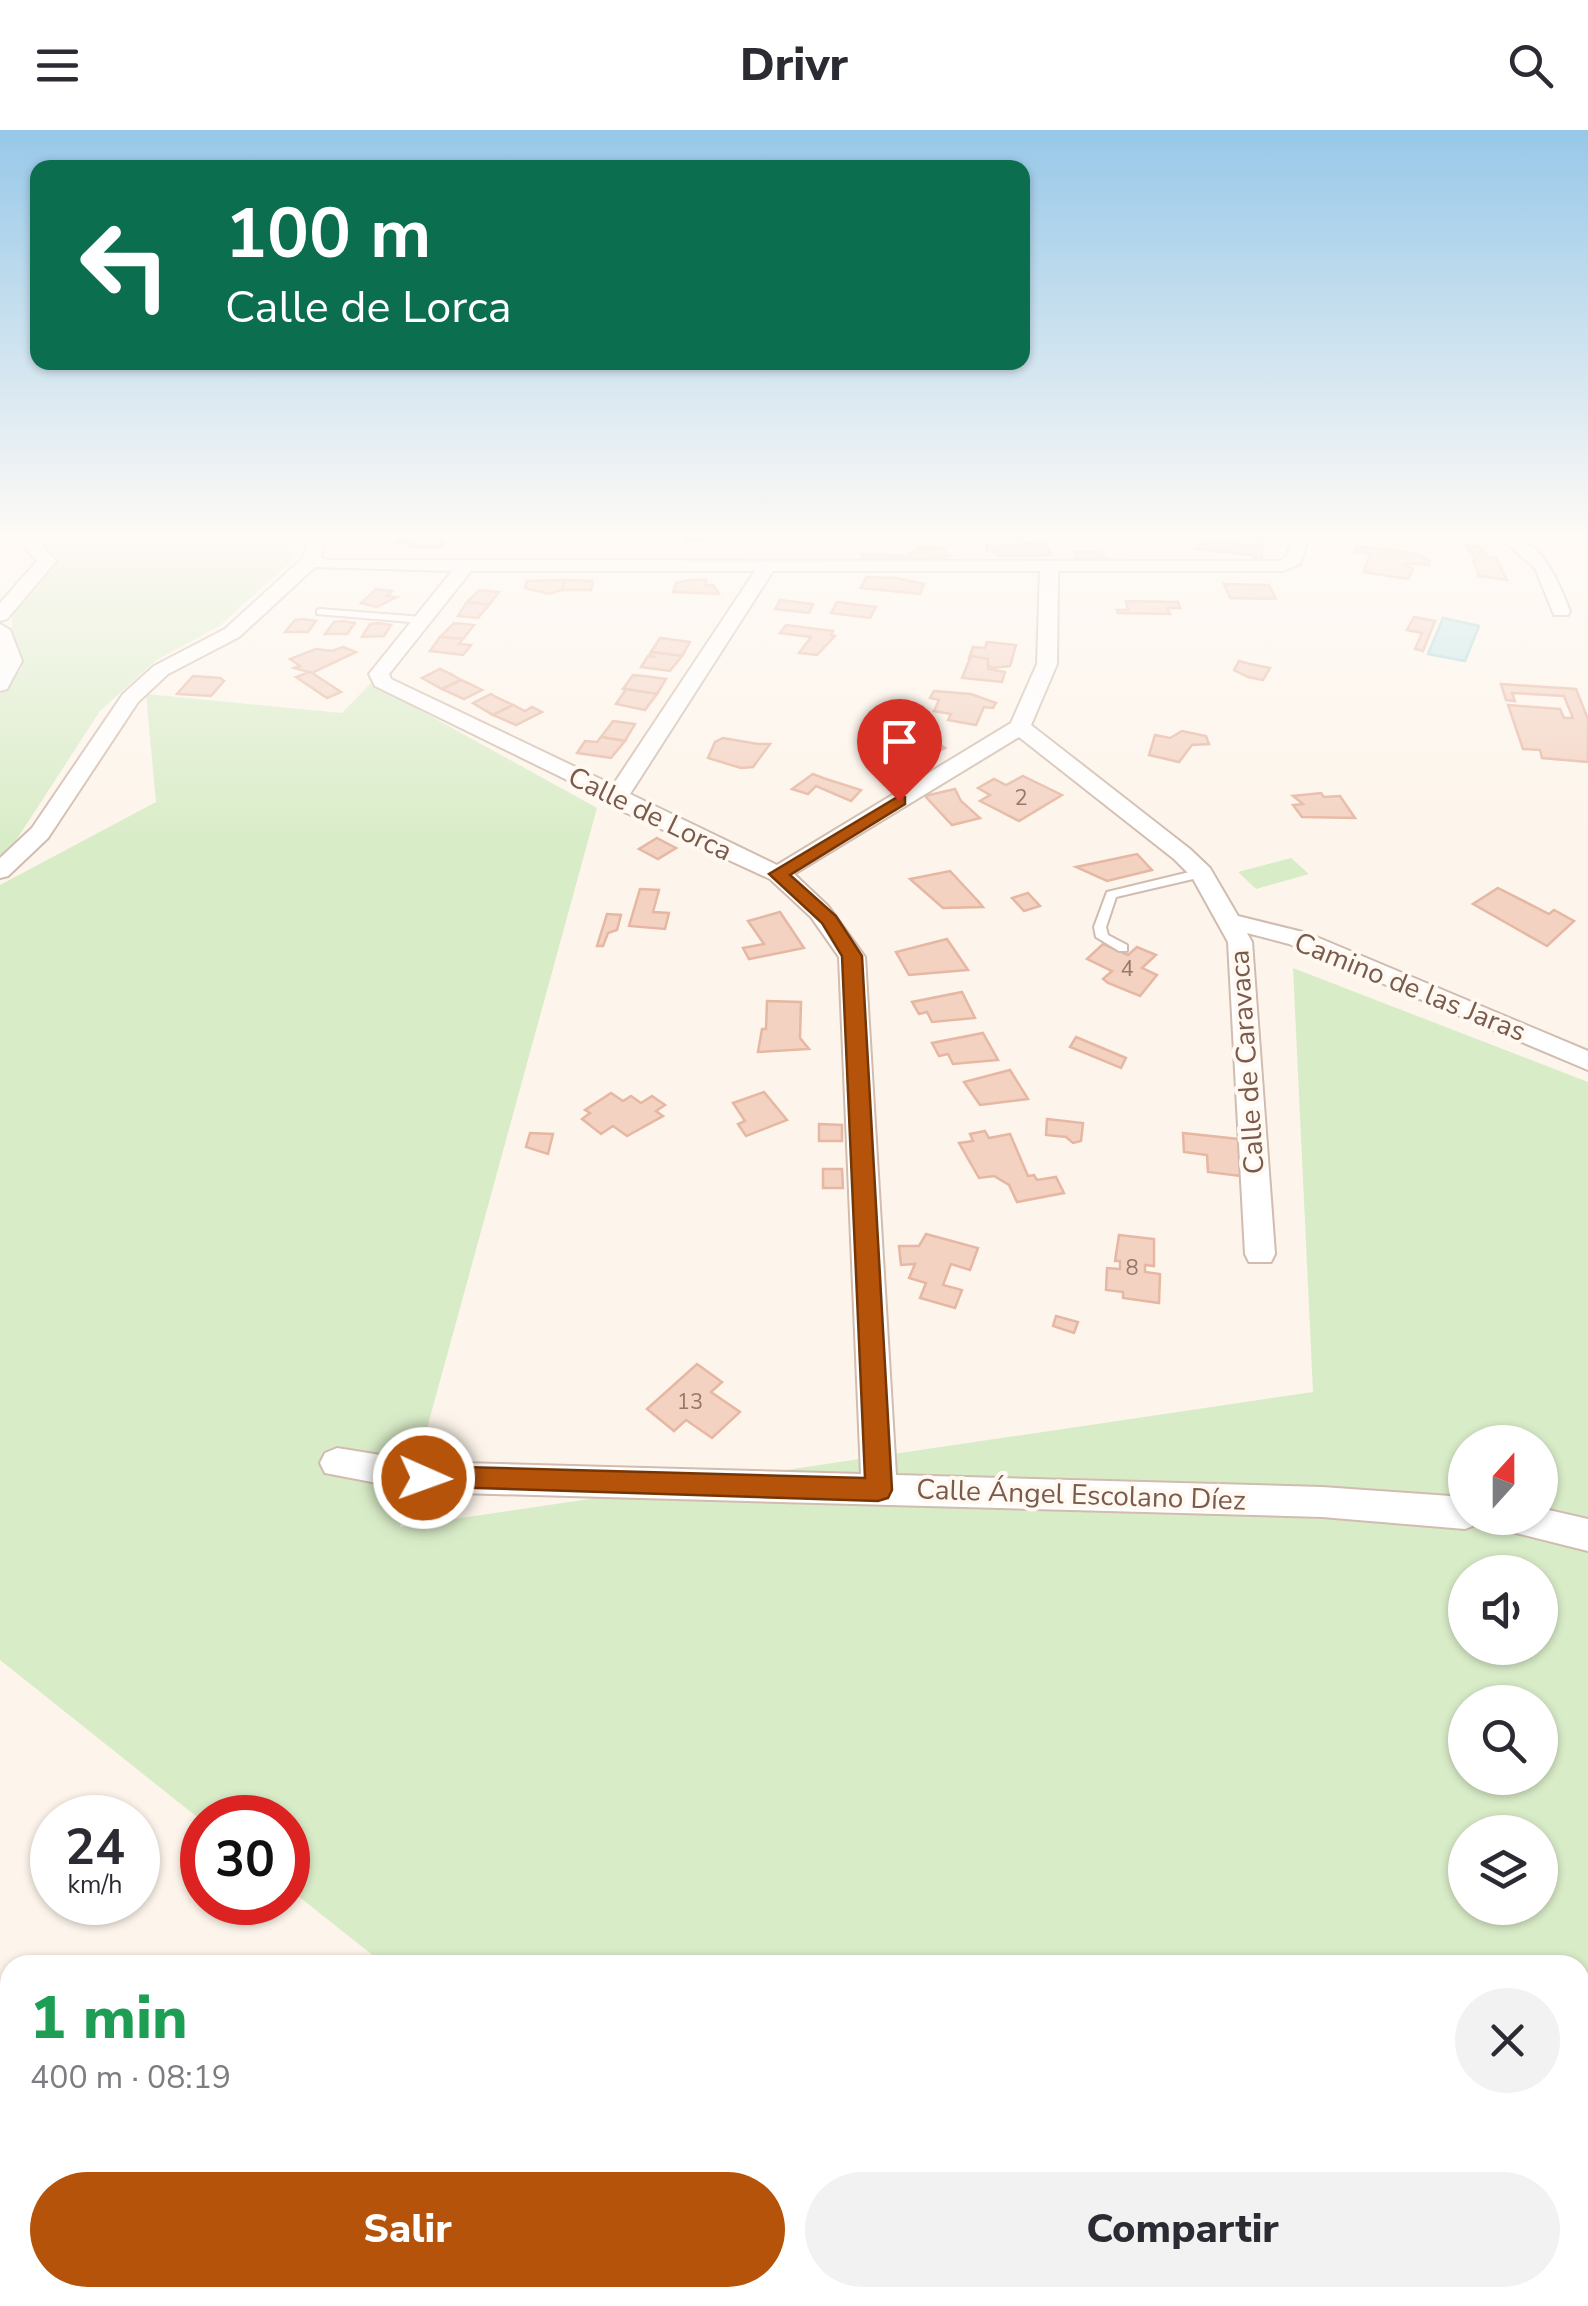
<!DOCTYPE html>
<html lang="es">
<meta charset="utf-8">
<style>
body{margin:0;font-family:"Nunito Sans",sans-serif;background:#f2f2f3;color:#2b2b33;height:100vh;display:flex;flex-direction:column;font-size:38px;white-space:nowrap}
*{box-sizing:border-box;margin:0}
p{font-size:32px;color:#7c7c81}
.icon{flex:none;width:55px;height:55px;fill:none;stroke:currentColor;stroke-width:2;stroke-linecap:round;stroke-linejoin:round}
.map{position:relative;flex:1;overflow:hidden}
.sheet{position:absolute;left:0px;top:1825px;width:1590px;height:352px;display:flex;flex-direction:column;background:#fff;border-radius:30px 30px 0 0;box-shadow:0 2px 8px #0004}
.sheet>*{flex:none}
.hud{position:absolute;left:30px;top:30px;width:1000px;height:210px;border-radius:20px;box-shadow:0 2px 8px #0004;background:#0b6e4f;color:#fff;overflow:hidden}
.needle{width:65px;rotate:21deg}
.tools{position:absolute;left:1448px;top:1295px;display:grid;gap:20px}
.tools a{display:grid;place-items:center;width:110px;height:110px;border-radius:50%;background:#fff;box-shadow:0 2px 8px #0004;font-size:50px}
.speed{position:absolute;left:30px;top:1665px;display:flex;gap:20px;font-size:50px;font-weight:700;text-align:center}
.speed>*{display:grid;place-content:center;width:130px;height:130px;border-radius:50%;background:#fff;box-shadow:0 2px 8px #0004;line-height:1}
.speed small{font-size:25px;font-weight:400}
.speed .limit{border:15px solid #d22;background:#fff;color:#111}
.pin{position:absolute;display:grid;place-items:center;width:85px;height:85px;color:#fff;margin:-102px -42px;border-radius:50% 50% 50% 0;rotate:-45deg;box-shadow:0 0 10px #0007}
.pin .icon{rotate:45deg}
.me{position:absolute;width:110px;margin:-55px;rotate:92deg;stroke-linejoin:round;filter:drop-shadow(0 0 8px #0008)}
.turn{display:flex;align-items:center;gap:35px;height:210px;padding:0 30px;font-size:45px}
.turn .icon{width:130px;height:130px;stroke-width:2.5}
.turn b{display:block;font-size:70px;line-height:85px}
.round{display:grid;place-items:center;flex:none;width:105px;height:105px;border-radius:52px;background:#f2f2f3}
.overview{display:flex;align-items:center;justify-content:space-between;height:170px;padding:0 30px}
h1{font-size:60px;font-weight:800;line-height:75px;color:#1e9e55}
.button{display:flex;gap:20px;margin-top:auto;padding:20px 30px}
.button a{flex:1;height:115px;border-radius:60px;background:#b45309;color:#fff;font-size:40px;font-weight:800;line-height:115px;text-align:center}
.button a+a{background:#f2f2f3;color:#2b2b33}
header{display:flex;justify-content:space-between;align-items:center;height:130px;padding:0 30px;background:#fff;font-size:45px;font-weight:800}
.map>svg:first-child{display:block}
.green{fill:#d9ecc8;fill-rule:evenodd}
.water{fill:#bee5e8;stroke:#a4d5da;stroke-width:2.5}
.building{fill:#f3d2c2;stroke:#e6b7a2;stroke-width:2.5}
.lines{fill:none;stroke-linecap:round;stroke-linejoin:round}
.lane-casing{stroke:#d1bcaf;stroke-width:4}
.street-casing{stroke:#d1bcaf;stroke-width:4}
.lane{fill:#fff;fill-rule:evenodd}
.street{fill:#fff;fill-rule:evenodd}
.rail-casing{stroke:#b7a7c9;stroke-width:15}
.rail{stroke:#fff9f2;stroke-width:11;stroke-dasharray:32;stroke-linecap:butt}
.route{fill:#b45309;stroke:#753606;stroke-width:2.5}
.labels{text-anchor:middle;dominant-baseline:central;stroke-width:8;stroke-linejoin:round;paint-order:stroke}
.number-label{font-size:22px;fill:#98786a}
.street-label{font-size:28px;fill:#7a5a4c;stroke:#fff9f2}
</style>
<header><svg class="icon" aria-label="menu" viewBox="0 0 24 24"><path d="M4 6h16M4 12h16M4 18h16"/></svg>Drivr<svg class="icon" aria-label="search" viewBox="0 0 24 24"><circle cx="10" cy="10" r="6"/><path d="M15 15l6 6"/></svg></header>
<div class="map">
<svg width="1588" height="2176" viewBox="0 0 1588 2176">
<rect width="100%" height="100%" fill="#fdf5eb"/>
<g class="green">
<path d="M 30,405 L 283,405 L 294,429 L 219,496 L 155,531 L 100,581 L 0,735 L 0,564 L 22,538 L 12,504 L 12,478 L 57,428 Z"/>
<path d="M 371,553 L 597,678 L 400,1397 L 1313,1262 L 1293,838 L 1588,952 L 1588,2176 L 815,2176 L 805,2168 L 1580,2168 L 1580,1835 L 385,1835 L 288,1758 L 288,1688 L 202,1691 L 0,1530 L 0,755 L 156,672 L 146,564 L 342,583 ZM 1465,1312 L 1540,1312 L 1540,1388 L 1465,1388 ZM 1465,1442 L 1540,1442 L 1540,1518 L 1465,1518 ZM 1465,1572 L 1540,1572 L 1540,1648 L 1465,1648 ZM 1465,1702 L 1540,1702 L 1540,1778 L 1465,1778 Z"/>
<path d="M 1291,728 L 1309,744 L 1256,759 L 1238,742 Z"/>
<path d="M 0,2023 L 10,2031 L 10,2168 L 184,2168 L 195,2176 L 0,2176 Z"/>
</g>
<path class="water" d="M 1443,488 L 1479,496 L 1465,531 L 1428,524 Z"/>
<g class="building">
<path d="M 398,405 L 433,405 L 443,412 L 442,417 L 409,417 L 411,413 L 395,413 Z"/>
<path d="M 685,405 L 735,405 L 735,407 L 684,412 Z"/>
<path d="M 984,405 L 1021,408 L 1023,414 L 1046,412 L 1051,425 L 997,426 L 996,421 L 987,421 Z"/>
<path d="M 1238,406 L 1262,408 L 1262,431 L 1254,431 L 1253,425 L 1195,419 L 1203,410 L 1239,412 Z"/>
<path d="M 1465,415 L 1480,417 L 1489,428 L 1496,428 L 1507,450 L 1479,446 L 1473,431 L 1477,431 Z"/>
<path d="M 1357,416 L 1417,424 L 1429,430 L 1429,435 L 1402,433 L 1413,439 L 1408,449 L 1364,442 L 1370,424 L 1356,422 Z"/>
<path d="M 923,417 L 940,418 L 951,426 L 910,431 L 909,424 Z"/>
<path d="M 1075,422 L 1100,422 L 1108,431 L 1077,431 Z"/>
<path d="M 862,424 L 910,426 L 910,431 L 862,431 Z"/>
<path d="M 866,447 L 895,448 L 924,454 L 920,464 L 861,458 Z"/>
<path d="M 564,450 L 593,451 L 591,460 L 562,460 Z"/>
<path d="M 564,450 L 562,460 L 549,464 L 525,458 L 527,451 Z"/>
<path d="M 689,450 L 706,450 L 706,455 L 713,455 L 719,464 L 673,462 L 676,453 Z"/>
<path d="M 1224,454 L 1269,455 L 1276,469 L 1230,468 Z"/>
<path d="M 376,459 L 392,461 L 387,466 L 397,467 L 377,477 L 361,473 Z"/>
<path d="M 479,460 L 499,462 L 489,475 L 467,472 Z"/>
<path d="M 780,470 L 813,474 L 809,483 L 775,479 Z"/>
<path d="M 1126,471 L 1178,472 L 1180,478 L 1167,478 L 1170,484 L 1118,483 L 1117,480 L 1128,480 Z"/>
<path d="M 467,472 L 489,475 L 478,488 L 458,486 Z"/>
<path d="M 837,472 L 876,477 L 870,488 L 831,483 Z"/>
<path d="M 1414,487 L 1435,491 L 1423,521 L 1415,519 L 1422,503 L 1407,500 Z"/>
<path d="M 295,490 L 303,489 L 316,491 L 308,502 L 285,502 Z"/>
<path d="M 334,492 L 342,491 L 355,493 L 347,504 L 325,504 Z"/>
<path d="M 454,493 L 474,495 L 463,509 L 440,507 Z"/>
<path d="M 370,494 L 378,493 L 391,495 L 384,506 L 362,507 Z"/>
<path d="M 786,495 L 833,501 L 831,505 L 835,506 L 817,525 L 799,523 L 811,507 L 780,503 Z"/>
<path d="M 440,507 L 463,509 L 459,514 L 471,515 L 463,525 L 430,521 Z"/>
<path d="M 660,508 L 668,509 L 690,512 L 682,526 L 651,522 Z"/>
<path d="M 987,512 L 1016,515 L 1010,536 L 993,538 L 986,535 L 988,529 L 969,528 L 973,517 L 985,518 Z"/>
<path d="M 343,517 L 356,522 L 312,543 L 294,538 L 300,536 L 290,529 L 316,519 L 332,521 Z"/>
<path d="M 651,522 L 682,526 L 670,541 L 641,537 L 648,526 L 656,527 L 649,526 Z"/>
<path d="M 971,526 L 988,529 L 988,539 L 1005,542 L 1002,552 L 962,548 Z"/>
<path d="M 1239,531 L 1250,534 L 1270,538 L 1263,550 L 1248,547 L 1234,540 Z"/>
<path d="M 440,539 L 451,544 L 461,550 L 442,559 L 422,548 Z"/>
<path d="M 309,542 L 312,543 L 341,562 L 327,568 L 296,547 Z"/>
<path d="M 633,545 L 644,546 L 666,549 L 657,564 L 623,559 Z"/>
<path d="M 193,546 L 220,548 L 224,551 L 211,566 L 177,564 Z"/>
<path d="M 461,550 L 468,553 L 482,560 L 464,569 L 442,559 Z"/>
<path d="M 1501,554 L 1576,559 L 1588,589 L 1588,632 L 1542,628 L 1540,620 L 1523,619 L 1508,575 L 1560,579 L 1564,588 L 1573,588 L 1564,566 L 1512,563 L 1515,571 L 1506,570 Z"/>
<path d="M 626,559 L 657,564 L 645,580 L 616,574 Z"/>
<path d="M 934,561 L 971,564 L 996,573 L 993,578 L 984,577 L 976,595 L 948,590 L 951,584 L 934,581 L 939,570 L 930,568 Z"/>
<path d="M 491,564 L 494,566 L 513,575 L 493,585 L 473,573 Z"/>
<path d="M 513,575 L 525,581 L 532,577 L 542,582 L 516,595 L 493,585 Z"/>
<path d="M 613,591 L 635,594 L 625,611 L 601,607 Z"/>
<path d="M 1182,601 L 1206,606 L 1209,614 L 1192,615 L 1179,632 L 1149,625 L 1155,605 L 1170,608 Z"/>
<path d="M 914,602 L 934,610 L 945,618 L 912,633 L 887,619 L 901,612 L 895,609 Z"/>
<path d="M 601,607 L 625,611 L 611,628 L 577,623 L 585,611 L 597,612 Z"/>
<path d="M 723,608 L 758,614 L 770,614 L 753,637 L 741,638 L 708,628 L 715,612 Z"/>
<path d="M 813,644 L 823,648 L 861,660 L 851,671 L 816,656 L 808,664 L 792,659 Z"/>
<path d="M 1023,646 L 1062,665 L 1019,691 L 980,671 L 990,665 L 978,658 L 994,649 L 1006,655 Z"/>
<path d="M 955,659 L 961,671 L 980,688 L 952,695 L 925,666 Z"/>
<path d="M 1321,663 L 1324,667 L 1340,666 L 1355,688 L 1302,687 L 1293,675 L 1303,674 L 1293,666 Z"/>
<path d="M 657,708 L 676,718 L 658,729 L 639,719 Z"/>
<path d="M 1137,724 L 1152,740 L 1107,751 L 1076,737 Z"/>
<path d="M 950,741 L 978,771 L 983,777 L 943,778 L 910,749 Z"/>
<path d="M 1498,758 L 1549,784 L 1554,780 L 1574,791 L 1547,816 L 1473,774 Z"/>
<path d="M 640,759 L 659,760 L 653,782 L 669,783 L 665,799 L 629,796 Z"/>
<path d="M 1028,763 L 1040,776 L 1024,781 L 1012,768 Z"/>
<path d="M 780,782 L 804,818 L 749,829 L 743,818 L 764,814 L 748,791 Z"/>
<path d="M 607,784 L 621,785 L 617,800 L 608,803 L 603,816 L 597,816 Z"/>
<path d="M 947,809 L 968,840 L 909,845 L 896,822 Z"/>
<path d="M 1103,814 L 1128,825 L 1137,817 L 1156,825 L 1142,838 L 1157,845 L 1140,866 L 1108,853 L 1103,849 L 1112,841 L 1087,829 Z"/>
<path d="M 962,862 L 975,888 L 932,892 L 927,882 L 919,884 L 912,872 Z"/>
<path d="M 767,871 L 801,872 L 800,908 L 809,919 L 758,922 L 762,899 L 766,899 Z"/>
<path d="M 983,903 L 998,930 L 953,934 L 948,924 L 939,926 L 932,913 Z"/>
<path d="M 1076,907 L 1126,928 L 1121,938 L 1070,917 Z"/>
<path d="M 1010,940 L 1028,969 L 980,975 L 964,952 Z"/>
<path d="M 764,962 L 787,990 L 746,1006 L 738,994 L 745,991 L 733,973 Z"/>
<path d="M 611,963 L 623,971 L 631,966 L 641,973 L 652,966 L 665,975 L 656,981 L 663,986 L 627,1006 L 613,996 L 601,1004 L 582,989 L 590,983 L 585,980 Z"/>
<path d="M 1047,989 L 1083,993 L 1081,1011 L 1073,1013 L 1066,1007 L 1046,1005 Z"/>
<path d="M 819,994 L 842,995 L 842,1011 L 819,1011 Z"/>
<path d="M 985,1001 L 989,1008 L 1010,1004 L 1028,1046 L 1034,1045 L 1037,1050 L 1056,1047 L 1064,1063 L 1017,1072 L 1009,1055 L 994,1046 L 979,1048 L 959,1013 L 973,1011 L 970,1004 Z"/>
<path d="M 530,1003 L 553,1004 L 548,1024 L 526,1017 Z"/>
<path d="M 1183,1003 L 1238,1009 L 1241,1046 L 1208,1042 L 1207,1025 L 1184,1022 Z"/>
<path d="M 823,1039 L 842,1039 L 843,1058 L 823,1058 Z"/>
<path d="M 926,1104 L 978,1118 L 970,1140 L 951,1134 L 943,1155 L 962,1160 L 955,1178 L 920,1168 L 926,1153 L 909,1148 L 915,1134 L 901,1135 L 899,1116 L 919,1116 Z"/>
<path d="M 1119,1105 L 1154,1109 L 1154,1136 L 1145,1135 L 1145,1142 L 1160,1144 L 1159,1173 L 1123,1168 L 1123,1162 L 1106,1160 L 1107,1138 L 1120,1139 L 1120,1131 L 1115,1131 Z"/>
<path d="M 1056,1186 L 1078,1192 L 1074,1203 L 1053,1196 Z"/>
<path d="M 697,1234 L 722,1252 L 711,1262 L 740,1282 L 712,1308 L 686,1290 L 674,1301 L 647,1279 Z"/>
</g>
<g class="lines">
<g class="lane-casing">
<g id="lane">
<path d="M 320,479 L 422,487 L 427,490 L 422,493 L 317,484 L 317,480 Z"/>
<path d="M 1202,739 L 1206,740 L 1206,746 L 1116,767 L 1106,797 L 1108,805 L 1127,815 L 1127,821 L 1119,821 L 1096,807 L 1094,797 L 1107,762 Z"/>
</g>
</g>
<g class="street-casing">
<g id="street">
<path d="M 14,405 L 32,405 L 56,431 L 7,489 L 0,491 L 0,473 L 37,431 Z"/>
<path d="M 309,405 L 325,405 L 321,427 L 328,430 L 1280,431 L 1286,427 L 1294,405 L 1310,405 L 1300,434 L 1283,441 L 1058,441 L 1057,534 L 1031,595 L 1190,719 L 1210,738 L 1238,786 L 1307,803 L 1588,921 L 1588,940 L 1289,814 L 1247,803 L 1252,812 L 1275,1124 L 1271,1132 L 1249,1132 L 1245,1124 L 1228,812 L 1192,747 L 1174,729 L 1019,607 L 794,744 L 828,776 L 865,827 L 896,1345 L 1322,1357 L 1465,1367 L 1465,1388 L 1481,1388 L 1478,1394 L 1465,1399 L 1322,1387 L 424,1362 L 325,1343 L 320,1333 L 325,1323 L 337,1318 L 424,1332 L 861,1344 L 839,827 L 811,787 L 770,749 L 607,674 L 604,668 L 375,556 L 369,544 L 452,441 L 315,437 L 239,507 L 168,544 L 138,572 L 48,708 L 8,746 L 0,748 L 0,728 L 32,698 L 123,564 L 154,536 L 225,499 L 303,428 ZM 471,441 L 755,441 L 613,655 L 391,549 L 389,544 ZM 773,441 L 1040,441 L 1037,534 L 1011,593 L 777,735 L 630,664 Z"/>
<path d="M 1497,405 C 1540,405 1556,446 1570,481 L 1568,485 L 1554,485 L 1535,438 Z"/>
<path d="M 0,494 L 10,500 L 22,531 L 7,559 L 0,561 Z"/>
<path d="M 1540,1378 L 1588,1389 L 1588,1421 L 1500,1399 L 1495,1388 L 1540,1388 Z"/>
</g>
</g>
<use href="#lane" class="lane"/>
<use href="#street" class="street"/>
<g class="rail-casing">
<g id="rail">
<path d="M 0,1892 L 10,1901"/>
<path d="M 0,1928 L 10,1937"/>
<path d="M 295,2168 L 306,2176"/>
<path d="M 346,2168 L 357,2176"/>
</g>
</g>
<use href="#rail" class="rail"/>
</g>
<linearGradient id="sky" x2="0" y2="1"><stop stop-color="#97c8e8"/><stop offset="0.57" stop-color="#fefaf6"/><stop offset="1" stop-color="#fefaf6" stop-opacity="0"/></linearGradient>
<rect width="1588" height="709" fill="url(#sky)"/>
<path class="route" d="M 899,666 L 905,667 L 905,674 L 790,745 L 836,786 L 862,826 L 892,1360 L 888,1368 L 878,1371 L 414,1356 L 410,1348 L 414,1339 L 424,1336 L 865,1348 L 842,826 L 822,793 L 769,744 Z"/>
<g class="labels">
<g class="number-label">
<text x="1021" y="668">2</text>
<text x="1127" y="839">4</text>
<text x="1132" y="1138">8</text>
<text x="690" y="1272">13</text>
</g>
<g class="street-label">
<text transform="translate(650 684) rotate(26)">Calle de Lorca</text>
<text transform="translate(1410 857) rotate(22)">Camino de las Jaras</text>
<text transform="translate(1247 932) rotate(-94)">Calle de Caravaca</text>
<text transform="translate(1081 1365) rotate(2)">Calle Ángel Escolano Díez</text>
</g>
</g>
</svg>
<div class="tools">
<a><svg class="needle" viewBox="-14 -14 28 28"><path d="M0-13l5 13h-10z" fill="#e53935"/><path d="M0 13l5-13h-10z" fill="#7c7c81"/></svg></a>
<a><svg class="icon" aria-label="sound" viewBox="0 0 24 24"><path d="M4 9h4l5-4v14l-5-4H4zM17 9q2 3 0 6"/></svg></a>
<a><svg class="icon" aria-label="search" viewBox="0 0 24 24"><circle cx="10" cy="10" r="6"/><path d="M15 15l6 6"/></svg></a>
<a><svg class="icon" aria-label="layers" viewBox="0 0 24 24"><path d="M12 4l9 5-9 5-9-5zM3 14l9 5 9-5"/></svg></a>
</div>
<div class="speed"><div>24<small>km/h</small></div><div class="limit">30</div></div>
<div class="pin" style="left:899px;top:671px;background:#d93025"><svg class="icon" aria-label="arrive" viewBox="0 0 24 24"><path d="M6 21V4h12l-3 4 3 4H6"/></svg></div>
<svg class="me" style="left:424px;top:1348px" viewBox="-20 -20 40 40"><circle r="17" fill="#b45309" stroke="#fff" stroke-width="3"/><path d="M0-11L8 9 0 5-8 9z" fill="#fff"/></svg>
<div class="hud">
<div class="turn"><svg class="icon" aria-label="left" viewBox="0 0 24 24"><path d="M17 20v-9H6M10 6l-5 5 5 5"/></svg><div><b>100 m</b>Calle de Lorca</div></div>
</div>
<section class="sheet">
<div class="overview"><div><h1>1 min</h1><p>400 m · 08:19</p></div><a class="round"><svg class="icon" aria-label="close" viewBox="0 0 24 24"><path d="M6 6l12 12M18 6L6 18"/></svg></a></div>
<div class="button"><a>Salir</a><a>Compartir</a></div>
</section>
</div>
